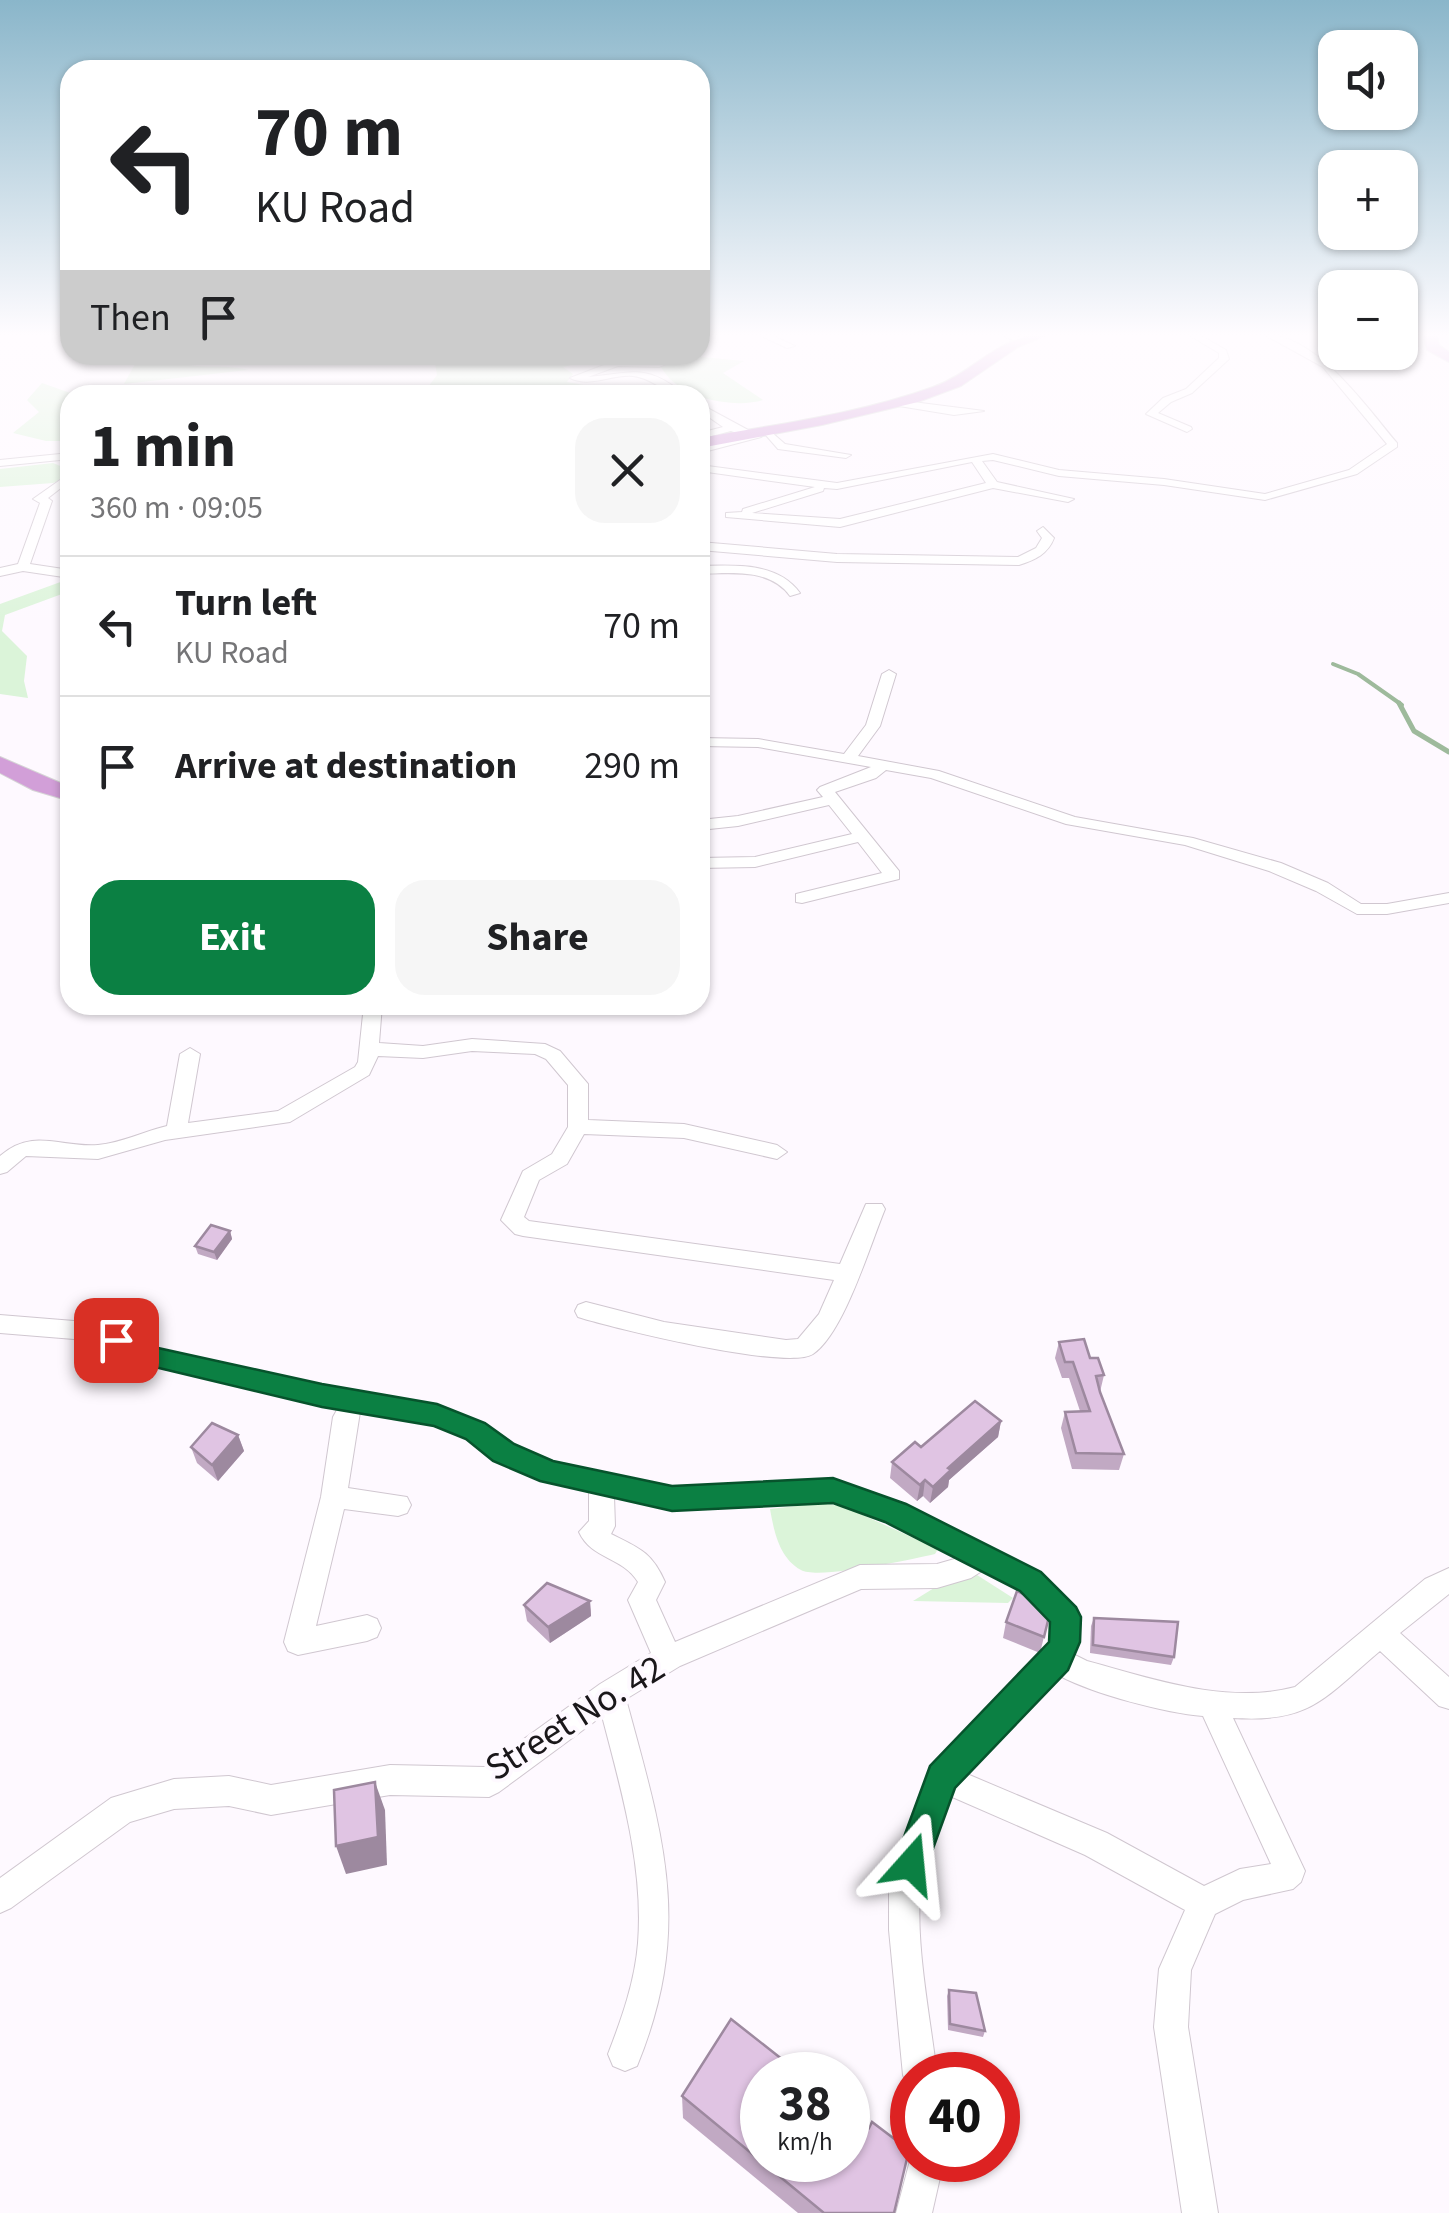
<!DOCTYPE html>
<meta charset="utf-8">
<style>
body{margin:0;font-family:"Source Sans 3",sans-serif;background:#f6f6f6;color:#202124;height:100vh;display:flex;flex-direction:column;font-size:38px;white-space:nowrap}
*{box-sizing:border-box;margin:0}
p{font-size:32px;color:#757577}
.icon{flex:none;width:55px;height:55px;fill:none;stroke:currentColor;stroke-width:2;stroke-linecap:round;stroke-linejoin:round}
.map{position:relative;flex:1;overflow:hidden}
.details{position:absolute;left:60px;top:385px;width:650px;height:630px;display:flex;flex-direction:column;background:#fff;border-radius:30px;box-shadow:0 2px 8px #0004}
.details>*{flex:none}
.guide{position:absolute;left:60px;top:60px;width:650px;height:305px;border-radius:30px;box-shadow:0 2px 8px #0004;background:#fff;color:#202124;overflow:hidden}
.fabs{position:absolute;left:1318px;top:30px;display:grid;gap:20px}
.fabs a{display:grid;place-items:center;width:100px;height:100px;border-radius:20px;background:#fff;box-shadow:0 2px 8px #0004;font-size:50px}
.speed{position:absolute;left:740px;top:2052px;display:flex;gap:20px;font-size:50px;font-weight:700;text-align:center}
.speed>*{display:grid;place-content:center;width:130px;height:130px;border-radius:50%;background:#fff;box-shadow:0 2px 8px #0004;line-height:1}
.speed small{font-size:25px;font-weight:400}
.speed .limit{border:15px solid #d22;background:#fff;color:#111}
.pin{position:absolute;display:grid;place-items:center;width:85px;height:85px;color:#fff;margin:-42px;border-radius:20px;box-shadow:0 5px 15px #0006}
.me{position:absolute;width:110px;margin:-55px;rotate:18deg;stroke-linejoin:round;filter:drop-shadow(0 0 8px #0008)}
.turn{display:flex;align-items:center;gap:35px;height:210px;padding:0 30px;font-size:45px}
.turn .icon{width:130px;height:130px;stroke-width:2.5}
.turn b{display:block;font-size:70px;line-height:85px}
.then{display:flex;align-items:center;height:95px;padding:0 30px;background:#0003;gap:20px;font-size:38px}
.round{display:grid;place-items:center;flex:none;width:105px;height:105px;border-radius:30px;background:#f6f6f6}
.overview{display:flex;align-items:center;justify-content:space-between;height:170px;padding:0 30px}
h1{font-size:60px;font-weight:700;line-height:75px}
.primary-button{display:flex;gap:20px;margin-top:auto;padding:20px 30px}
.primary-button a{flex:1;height:115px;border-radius:30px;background:#0b8043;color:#fff;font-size:40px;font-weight:700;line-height:115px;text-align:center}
.primary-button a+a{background:#f6f6f6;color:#202124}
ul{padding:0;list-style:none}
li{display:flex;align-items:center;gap:30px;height:140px;padding:0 30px;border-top:2px solid #e0e0e0}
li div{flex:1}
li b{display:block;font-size:38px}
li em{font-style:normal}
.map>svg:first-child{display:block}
.green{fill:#dbf4d9}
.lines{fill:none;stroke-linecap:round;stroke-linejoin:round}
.stream-far1{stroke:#9eba9c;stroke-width:4}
.stream{stroke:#9eba9c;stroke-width:5}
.minor-casing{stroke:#d0c7d0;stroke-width:2}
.highway-casing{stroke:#d6d5d6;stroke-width:2}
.minor{fill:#fff;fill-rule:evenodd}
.highway{fill:#d29fd8;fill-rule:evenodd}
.wall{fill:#c1a9c3}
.shaded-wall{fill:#9d899f}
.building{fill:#e0c4e3;stroke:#9d899f;stroke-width:2.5}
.route{fill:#0b8043;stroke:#07532c;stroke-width:2.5}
.labels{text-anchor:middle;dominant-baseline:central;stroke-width:8;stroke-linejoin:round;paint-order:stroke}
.near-street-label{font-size:38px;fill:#1a171a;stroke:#fef9ff}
</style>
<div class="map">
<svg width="1449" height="2213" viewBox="0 0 1449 2213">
<rect width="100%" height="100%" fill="#fef9ff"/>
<g class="green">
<path d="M 140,355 L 171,355 L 169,359 C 193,371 222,363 248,370 L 124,384 Z"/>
<path d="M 367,355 L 681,355 L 744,361 L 723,373 L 763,400 C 737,408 696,400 676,384 C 667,378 661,367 655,358 L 607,357 L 563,367 L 573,374 L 567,382 L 589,386 L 593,392 L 590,395 L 429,395 L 428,387 L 437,375 L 435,363 L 375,362 Z"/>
<path d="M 42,383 L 76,395 L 70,395 L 70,441 L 46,441 L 13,433 L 39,412 L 27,400 Z"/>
<path d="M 53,463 L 70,470 L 70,477 L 53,483 L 0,487 L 0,469 Z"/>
<path d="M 66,580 L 70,581 L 70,591 L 5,615 L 2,631 L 27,656 L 24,681 L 28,698 L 0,694 L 0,604 Z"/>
<path d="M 822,1503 L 845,1507 L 938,1549 L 935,1554 C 912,1559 819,1580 801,1570 C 779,1558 774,1531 770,1509 Z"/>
<path d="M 977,1575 L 1013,1598 L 1008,1603 L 913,1601 L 939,1585 Z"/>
</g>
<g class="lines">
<path class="stream-far1" d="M 1333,664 L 1358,674 L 1402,705"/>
<path class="stream" d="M 1399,703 L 1414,731 L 1449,752"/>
<g class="minor-casing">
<g id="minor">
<path d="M 757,334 L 769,334 L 795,346 L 787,348 Z"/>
<path d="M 1000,334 L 1013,334 L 1022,339 L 1017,342 Z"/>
<path d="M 1187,334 L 1198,334 L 1226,350 L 1229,359 L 1192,393 L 1171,402 L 1158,413 L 1191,427 L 1192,429 L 1187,432 L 1146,414 L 1163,398 L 1186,389 L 1219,358 L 1219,353 Z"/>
<path d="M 1263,334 C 1316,334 1365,405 1397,443 L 1397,447 L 1357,474 L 1265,500 L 1164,485 L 1059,476 L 993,460 L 982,461 L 997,482 L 1074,499 L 1068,502 L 993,488 L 840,527 L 726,517 L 726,513 L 742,512 L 743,509 L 815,487 L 700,471 L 700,465 L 837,483 L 993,454 L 1059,470 L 1164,479 L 1265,494 L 1349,470 L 1387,444 L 1323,367 ZM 972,462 L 986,483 L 840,519 L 752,513 L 823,491 L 824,488 L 837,489 Z"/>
<path d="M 654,355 L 667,355 L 676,360 L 659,367 L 618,366 L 588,377 C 633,373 646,363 685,395 C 665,395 653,378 633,376 C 611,374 591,388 570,378 L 617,360 L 662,360 Z"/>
<path d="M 897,400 L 984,411 L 954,415 L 893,405 Z"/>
<path d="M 700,404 L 761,437 L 700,453 L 700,447 L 745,436 L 731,431 L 700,439 L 700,433 L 723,427 L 700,411 Z"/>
<path d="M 769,430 L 785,444 L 851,455 L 846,458 L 778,449 L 764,433 Z"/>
<path d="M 70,453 L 70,459 L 0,466 L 0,460 Z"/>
<path d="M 70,473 L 70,481 L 48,498 L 52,501 L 30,564 L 70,570 L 70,578 L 23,571 L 0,576 L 0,568 L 18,564 L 40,503 L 33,499 Z"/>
<path d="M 1043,527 L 1054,538 C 1048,554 1035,560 1019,565 L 837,562 L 700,550 L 700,542 L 837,554 L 1018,557 L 1036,548 L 1042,538 L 1037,531 Z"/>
<path d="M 700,566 C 735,565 778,562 800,593 L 790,596 C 770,568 730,573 700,574 Z"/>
<path d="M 889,670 L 896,674 L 880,726 L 858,756 L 939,771 L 1075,817 L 1193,838 L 1281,863 L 1328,883 L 1361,904 L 1387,904 L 1449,893 L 1449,903 L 1387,914 L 1357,914 L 1316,891 L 1269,871 L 1185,845 L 1066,824 L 931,778 L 886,770 L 876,778 L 835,792 L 899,871 L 899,879 L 802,903 L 796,902 L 796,894 L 882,873 L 858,842 L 755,867 L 700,868 L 700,858 L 755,857 L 852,834 L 829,805 L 738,826 L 700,830 L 700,820 L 738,816 L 823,797 L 817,790 L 820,787 L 871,767 L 758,747 L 700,746 L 700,738 L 758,739 L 844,754 L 866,725 L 882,674 Z"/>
<path d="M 364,1005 L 382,1005 L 379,1043 L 423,1046 L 472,1039 L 545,1044 L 560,1051 L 588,1084 L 588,1120 L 684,1124 L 777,1145 L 787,1152 L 777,1159 L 684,1138 L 584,1134 L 567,1164 L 539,1180 L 524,1217 L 529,1221 L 840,1264 L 866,1204 L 882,1204 L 885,1209 C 870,1245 844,1333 813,1354 C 787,1371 613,1328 578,1317 L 575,1311 L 578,1305 L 586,1302 L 664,1322 L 786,1340 L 798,1339 L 819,1314 L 834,1280 L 523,1236 L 515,1234 L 501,1220 L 523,1171 L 552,1154 L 568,1127 L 568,1085 L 546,1059 L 535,1054 L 472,1051 L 423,1058 L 378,1056 L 369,1075 L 290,1122 L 165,1140 L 98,1159 L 26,1156 L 7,1172 L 0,1174 L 0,1156 C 33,1127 61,1148 98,1145 C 121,1143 145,1131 167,1126 L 180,1054 L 190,1048 L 200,1054 L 188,1123 L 278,1111 L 355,1067 L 358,1062 Z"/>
<path d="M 0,1315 L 74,1321 L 117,1333 L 148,1347 L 322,1385 L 437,1406 L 484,1424 L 512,1446 L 552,1462 L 672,1487 L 833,1480 L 904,1505 L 1039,1574 L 1075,1608 L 1079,1617 L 1079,1642 L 1073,1654 L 1087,1661 C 1153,1679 1227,1705 1295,1687 L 1425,1579 L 1449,1568 L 1449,1594 L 1400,1633 L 1449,1677 L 1449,1709 L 1439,1706 L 1380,1651 C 1324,1698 1311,1723 1233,1718 L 1305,1871 L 1301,1882 L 1293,1889 L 1243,1900 L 1215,1914 L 1191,1970 L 1188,2027 L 1218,2213 L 1182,2213 L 1154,2027 L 1159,1969 L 1185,1910 L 1085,1855 L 950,1796 C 939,1825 924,1855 921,1886 C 914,1939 931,2021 937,2075 L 912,2075 L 912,2089 L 908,2087 L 903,2075 L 889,1930 L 889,1886 L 902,1841 L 932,1768 L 1047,1651 L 1051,1642 L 1051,1622 L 1021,1590 L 982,1571 L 971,1578 L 937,1588 L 861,1589 L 680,1666 L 626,1699 C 663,1836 694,1927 637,2066 L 625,2071 L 613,2066 L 608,2054 C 622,2018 635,1981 638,1943 C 644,1867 621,1789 602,1716 L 499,1792 L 489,1797 L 390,1795 L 271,1815 L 229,1806 L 174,1809 L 130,1822 L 11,1908 L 0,1913 L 0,1878 L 111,1798 L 174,1779 L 229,1776 L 271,1785 L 390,1765 L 485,1767 L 600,1684 L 651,1653 L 628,1600 L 638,1582 C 622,1556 592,1560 579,1532 L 589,1521 L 589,1491 L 550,1483 L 494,1460 L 466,1438 L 435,1425 L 360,1412 L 348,1488 L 407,1497 L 411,1505 L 407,1513 L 398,1516 L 344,1509 L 316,1626 L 367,1615 L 377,1619 L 381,1628 L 377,1637 L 367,1641 L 298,1655 L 288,1651 L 284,1642 L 321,1497 L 333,1417 L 338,1408 L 143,1364 L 74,1339 L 0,1333 ZM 614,1496 L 672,1509 L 833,1502 L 886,1521 L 958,1558 L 937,1564 L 860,1565 L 675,1642 L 656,1600 L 665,1582 C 652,1552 639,1548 611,1534 L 615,1526 ZM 1060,1676 C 1094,1694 1165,1713 1203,1716 L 1271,1864 L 1240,1869 L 1204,1886 L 1107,1833 L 967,1774 Z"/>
<path d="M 912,2153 L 912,2160 L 944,2160 L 932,2213 L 896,2213 Z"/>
</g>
</g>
<g class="highway-casing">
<g id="highway">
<path d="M 1049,334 L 1018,347 L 961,386 L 918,402 L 822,425 L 700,448 L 700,438 C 778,424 858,414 933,387 C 977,371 998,334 1049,334 Z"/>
<path d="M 1423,334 L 1437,334 L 1439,345 L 1449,352 L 1449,362 L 1427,350 Z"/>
<path d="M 0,757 L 70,787 L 70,801 L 33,790 L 0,773 Z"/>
</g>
</g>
<use href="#minor" class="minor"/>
<use href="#highway" class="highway"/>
</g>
<g class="wall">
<path d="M 230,1231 L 232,1239 L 217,1260 L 198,1254 L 195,1246 Z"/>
<path d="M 1059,1342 L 1090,1358 L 1104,1375 L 1100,1392 L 1124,1454 L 1119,1470 L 1072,1469 L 1061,1428 L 1065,1412 L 1080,1411 L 1069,1378 L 1062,1378 L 1055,1358 Z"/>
<path d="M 1001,1421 L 998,1437 L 949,1480 L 948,1487 L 930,1503 L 923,1496 L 917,1501 L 890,1478 L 892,1462 L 921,1447 Z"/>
<path d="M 238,1435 L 244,1451 L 218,1481 L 197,1463 L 191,1447 Z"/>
<path d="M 590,1601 L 591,1616 L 550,1643 L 527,1621 L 524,1605 Z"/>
<path d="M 1051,1608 L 1040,1653 L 1003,1638 L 1006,1622 Z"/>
<path d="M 1094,1618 L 1174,1657 L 1171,1665 L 1090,1653 L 1091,1626 Z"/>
<path d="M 949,1990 L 985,2031 L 983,2037 L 948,2030 L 947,1996 Z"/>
<path d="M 682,2096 L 894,2213 L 798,2213 L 683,2118 Z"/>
</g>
<g class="shaded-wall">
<path d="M 230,1231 L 232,1239 L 217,1260 L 214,1252 Z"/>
<path d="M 1001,1421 L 998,1437 L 949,1480 L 948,1487 L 930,1503 L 933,1487 L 948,1468 Z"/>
<path d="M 238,1435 L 244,1451 L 218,1481 L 212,1465 Z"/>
<path d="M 925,1480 L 923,1496 L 917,1501 L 920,1485 Z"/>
<path d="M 590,1601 L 591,1616 L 550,1643 L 548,1627 Z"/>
<path d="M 375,1782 L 385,1810 L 387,1865 L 346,1874 L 336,1846 Z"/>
</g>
<g class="building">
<path d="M 211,1225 L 230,1231 L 214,1252 L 195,1246 Z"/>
<path d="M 1084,1339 L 1090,1358 L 1098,1358 L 1104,1375 L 1096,1376 L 1100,1392 L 1124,1454 L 1076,1453 L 1065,1412 L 1090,1411 L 1073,1362 L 1065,1362 L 1059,1342 Z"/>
<path d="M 975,1401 L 1001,1421 L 948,1468 L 951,1470 L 933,1487 L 925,1480 L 920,1485 L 892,1462 L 915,1442 L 921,1447 Z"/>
<path d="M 212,1423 L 238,1435 L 212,1465 L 191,1447 Z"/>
<path d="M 547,1583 L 590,1601 L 548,1627 L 524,1605 Z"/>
<path d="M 1017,1591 L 1051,1608 L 1044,1637 L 1006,1622 Z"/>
<path d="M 1094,1618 L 1178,1622 L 1174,1657 L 1093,1645 Z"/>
<path d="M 375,1782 L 378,1837 L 336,1846 L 334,1790 Z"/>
<path d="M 949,1990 L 976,1993 L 985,2031 L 950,2024 Z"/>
<path d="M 731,2019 L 802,2075 L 762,2075 L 762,2160 L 848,2160 L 848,2111 L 869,2128 L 872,2122 L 909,2150 L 894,2213 L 824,2213 L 682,2096 Z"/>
</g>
<linearGradient id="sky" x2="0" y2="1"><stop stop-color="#8ab6ca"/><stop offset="0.52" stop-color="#fffcff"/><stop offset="1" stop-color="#fffcff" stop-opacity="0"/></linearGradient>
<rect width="1449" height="644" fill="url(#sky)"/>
<path class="route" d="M 116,1330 L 149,1346 L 322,1384 L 437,1404 L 485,1423 L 514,1444 L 553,1461 L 672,1486 L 833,1478 L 906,1504 L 1041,1572 L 1076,1607 L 1081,1617 L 1080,1642 L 1068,1670 L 955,1788 L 923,1876 L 911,1881 L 899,1876 L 894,1864 L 930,1766 L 1049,1642 L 1050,1622 L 1020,1591 L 885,1522 L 833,1503 L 672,1511 L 540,1481 L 493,1461 L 466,1439 L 434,1426 L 322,1407 L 134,1362 L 107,1348 L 103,1340 L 107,1333 Z"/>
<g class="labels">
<g class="near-street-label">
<text transform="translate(575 1718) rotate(-32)">Street No. 42</text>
</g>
</g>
</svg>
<div class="fabs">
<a><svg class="icon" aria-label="sound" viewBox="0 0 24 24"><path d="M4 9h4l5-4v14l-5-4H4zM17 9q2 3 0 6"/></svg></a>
<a>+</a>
<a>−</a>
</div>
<div class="speed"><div>38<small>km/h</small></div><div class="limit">40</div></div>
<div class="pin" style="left:116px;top:1340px;background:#d93025"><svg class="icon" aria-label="arrive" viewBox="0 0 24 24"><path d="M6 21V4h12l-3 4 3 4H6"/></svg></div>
<svg class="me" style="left:911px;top:1864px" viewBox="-20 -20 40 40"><path d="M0-17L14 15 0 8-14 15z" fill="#0b8043" stroke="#fff" stroke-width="4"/></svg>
<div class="guide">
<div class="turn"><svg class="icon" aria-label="left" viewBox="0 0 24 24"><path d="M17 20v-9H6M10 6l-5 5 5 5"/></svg><div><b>70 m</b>KU Road</div></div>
<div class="then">Then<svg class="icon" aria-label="arrive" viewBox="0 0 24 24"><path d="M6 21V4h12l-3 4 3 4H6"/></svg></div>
</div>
<section class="details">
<div class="overview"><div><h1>1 min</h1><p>360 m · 09:05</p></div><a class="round"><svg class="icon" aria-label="close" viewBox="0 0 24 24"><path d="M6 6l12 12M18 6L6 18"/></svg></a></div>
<ul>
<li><svg class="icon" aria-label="left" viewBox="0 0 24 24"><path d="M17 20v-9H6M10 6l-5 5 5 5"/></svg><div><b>Turn left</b><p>KU Road</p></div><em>70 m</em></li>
<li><svg class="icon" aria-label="arrive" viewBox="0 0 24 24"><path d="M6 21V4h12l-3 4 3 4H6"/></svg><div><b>Arrive at destination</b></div><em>290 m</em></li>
</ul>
<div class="primary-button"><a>Exit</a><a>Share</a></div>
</section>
</div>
